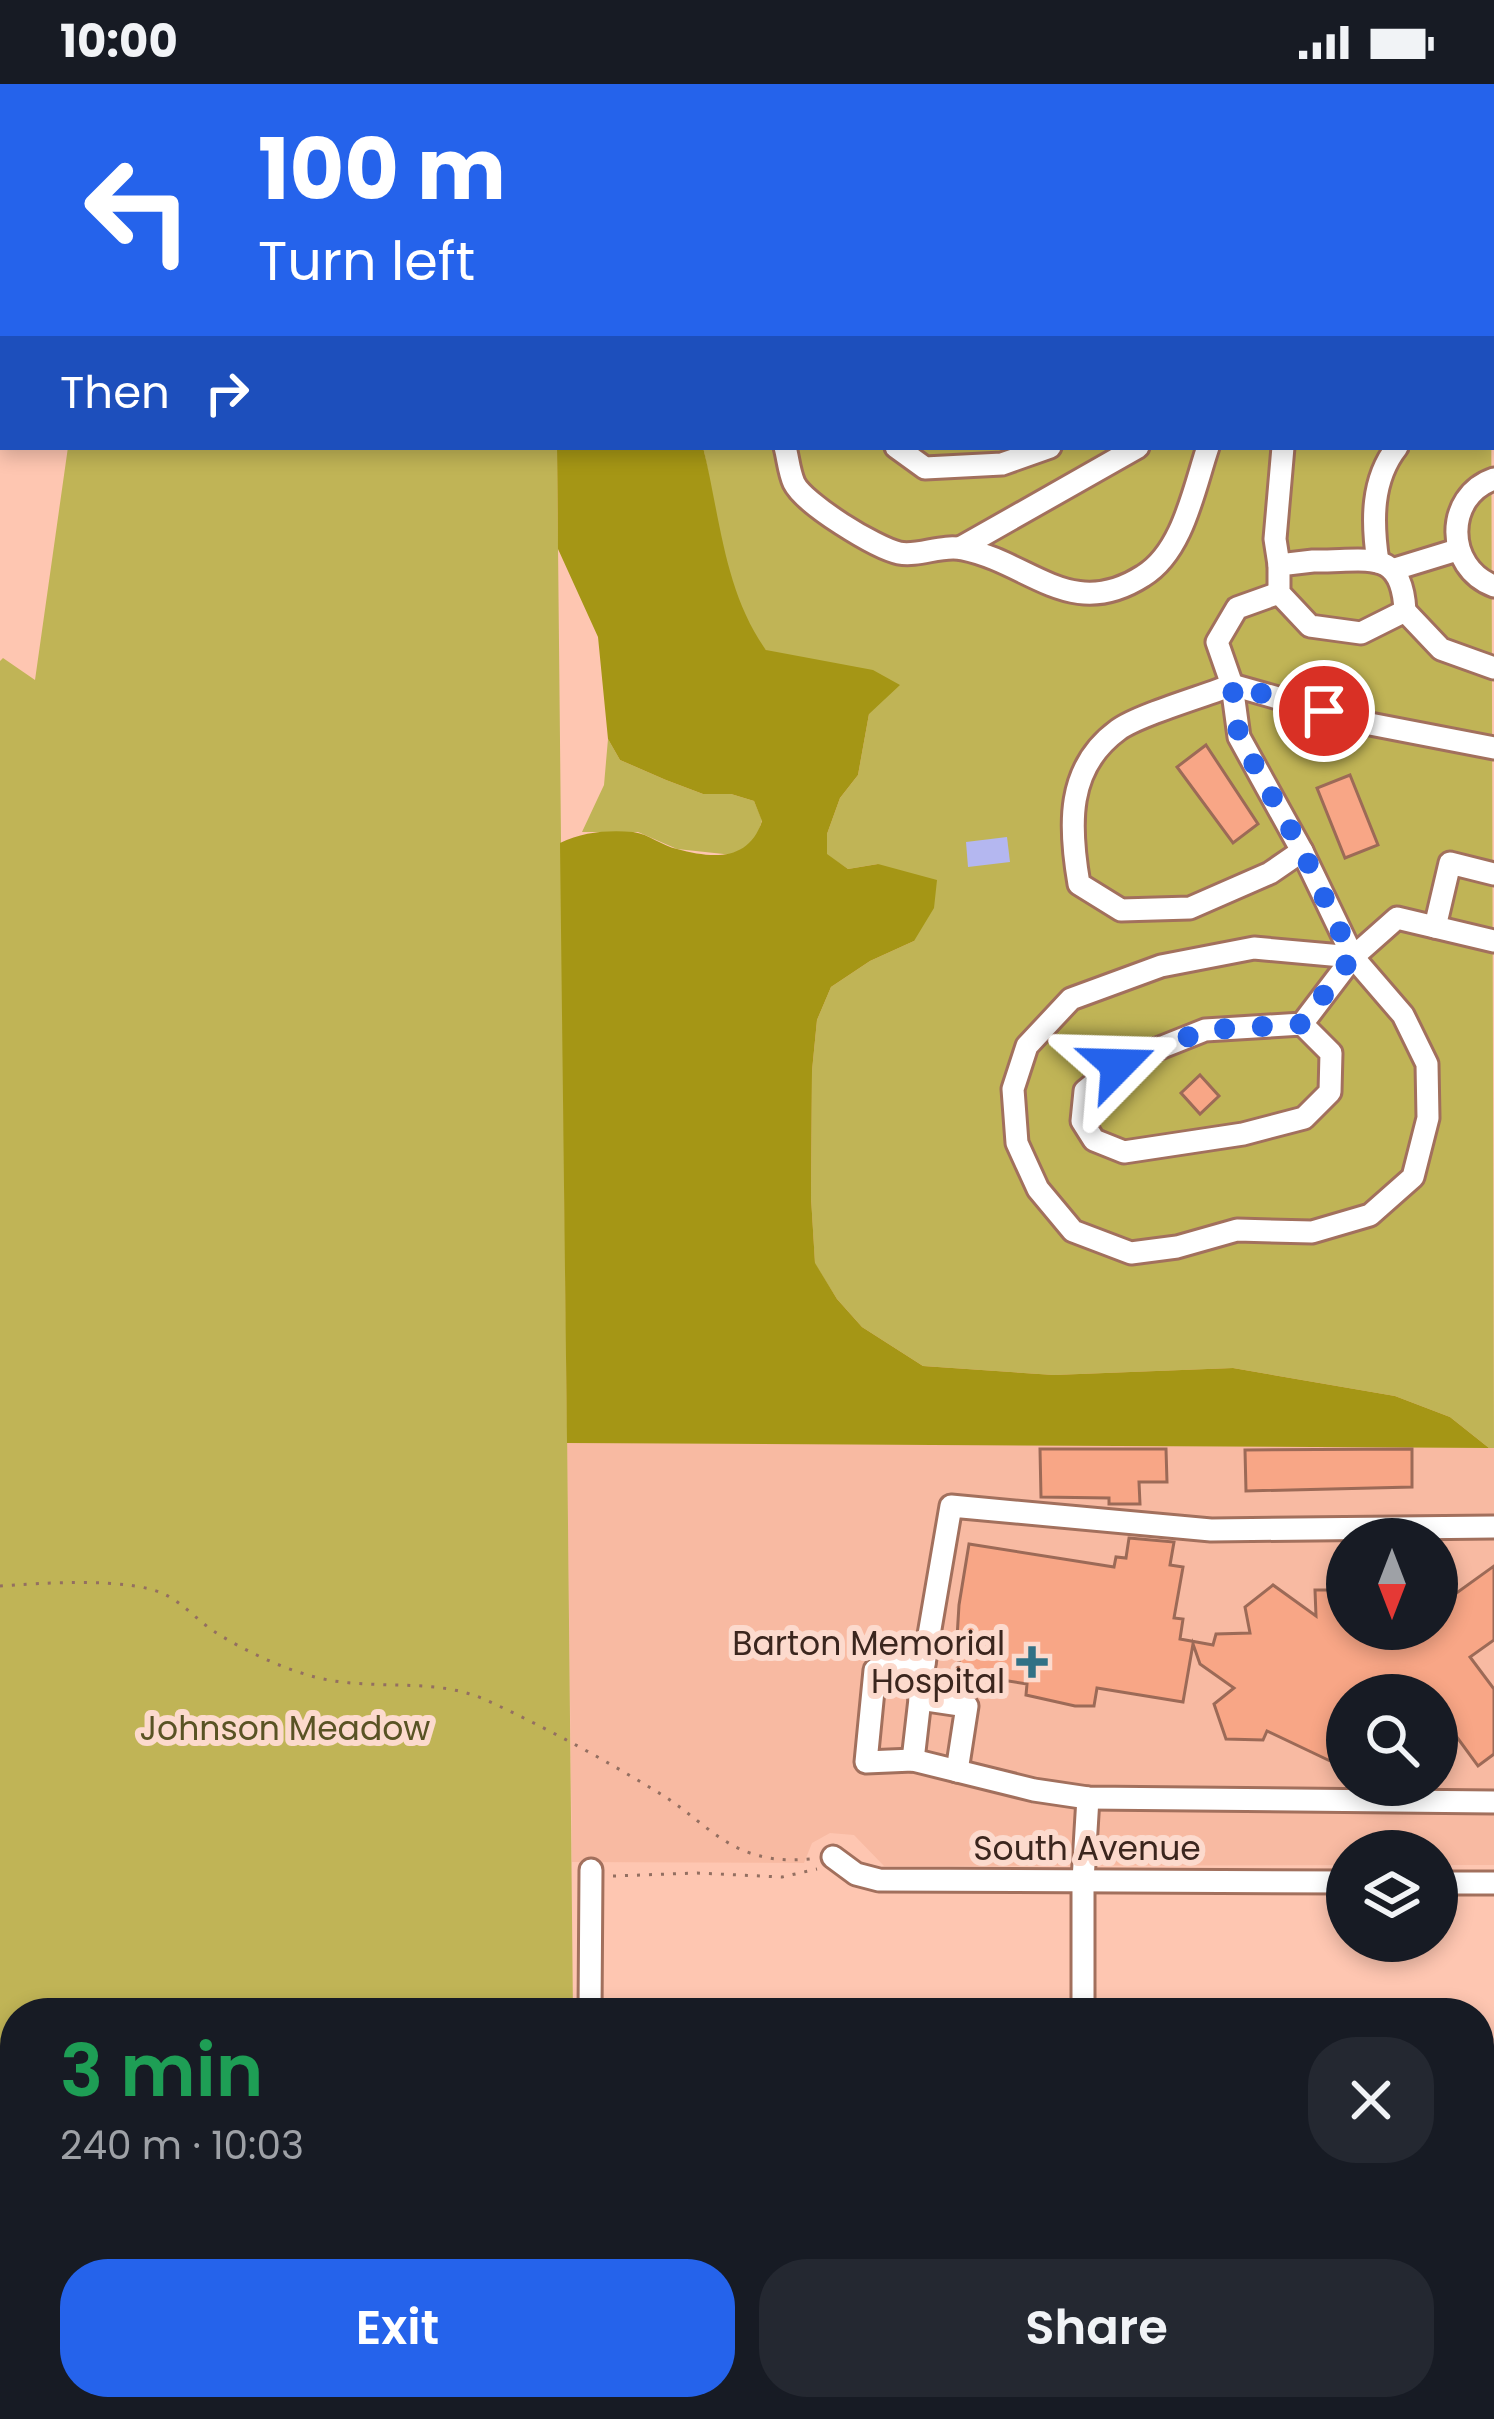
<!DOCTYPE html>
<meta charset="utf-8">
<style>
body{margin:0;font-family:Poppins,sans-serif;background:#242831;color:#f1f3f6;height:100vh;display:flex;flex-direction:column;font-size:45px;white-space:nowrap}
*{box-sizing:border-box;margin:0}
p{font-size:39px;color:#9ea1a6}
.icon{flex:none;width:66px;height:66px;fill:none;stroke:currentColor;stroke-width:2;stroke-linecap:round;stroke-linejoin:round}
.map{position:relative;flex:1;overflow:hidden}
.panel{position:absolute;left:0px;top:1914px;width:1494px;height:423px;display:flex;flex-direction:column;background:#171b24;border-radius:48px 48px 0 0;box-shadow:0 6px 18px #0003}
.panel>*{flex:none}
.banner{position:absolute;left:0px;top:0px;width:1494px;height:366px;box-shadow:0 6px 18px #0003;background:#2563eb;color:#fff;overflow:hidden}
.needle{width:78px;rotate:180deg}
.controls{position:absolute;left:1326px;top:1434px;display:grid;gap:24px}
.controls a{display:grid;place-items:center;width:132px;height:132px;border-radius:50%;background:#171b24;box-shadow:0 6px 18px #0003;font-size:60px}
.pin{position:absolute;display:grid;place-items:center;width:102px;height:102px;color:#fff;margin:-51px;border:6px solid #fff;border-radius:50%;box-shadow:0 3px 12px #0007}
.me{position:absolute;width:132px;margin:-66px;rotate:68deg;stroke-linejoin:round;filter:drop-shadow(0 0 9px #0008)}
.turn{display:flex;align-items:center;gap:42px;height:252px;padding:0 60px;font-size:54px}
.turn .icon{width:156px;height:156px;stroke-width:2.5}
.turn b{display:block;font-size:84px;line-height:102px}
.then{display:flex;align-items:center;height:114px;padding:0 60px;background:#0003;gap:24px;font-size:45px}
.round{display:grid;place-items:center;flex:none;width:126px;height:126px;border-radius:48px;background:#242831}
.summary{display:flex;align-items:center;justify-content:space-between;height:204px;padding:0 60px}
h1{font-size:72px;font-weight:600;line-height:90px;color:#1e9e55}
.primary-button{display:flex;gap:24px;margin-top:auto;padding:24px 60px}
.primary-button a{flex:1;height:138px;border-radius:48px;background:#2563eb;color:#fff;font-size:48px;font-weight:600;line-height:138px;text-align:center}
.primary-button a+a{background:#242831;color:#f1f3f6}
.status{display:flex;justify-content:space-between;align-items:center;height:84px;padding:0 60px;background:#171b24;direction:ltr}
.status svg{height:33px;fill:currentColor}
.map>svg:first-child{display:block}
.built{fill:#f8baa2;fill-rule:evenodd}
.green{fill:#c0b456}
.forest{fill:#a59615}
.water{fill:#b4b7f0}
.building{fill:#f8a686;stroke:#9c6a57;stroke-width:3}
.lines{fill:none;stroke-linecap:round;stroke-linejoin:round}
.minor-casing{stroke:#a2705d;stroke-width:27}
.path{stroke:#936f61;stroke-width:3;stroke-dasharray:3 9;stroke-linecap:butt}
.minor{stroke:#fff;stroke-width:21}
.route{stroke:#2563eb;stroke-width:21;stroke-dasharray:0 37.8}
.poi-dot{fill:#317185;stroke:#fcdacd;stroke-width:4.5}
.labels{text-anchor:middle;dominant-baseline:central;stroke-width:12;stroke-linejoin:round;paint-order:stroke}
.poi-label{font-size:33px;fill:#3b261e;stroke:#fcdacd;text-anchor:end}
.park-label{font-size:33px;fill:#595324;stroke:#fcdacd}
.street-label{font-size:33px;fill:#3b261e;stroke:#fcdacd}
</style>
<div class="status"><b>10:00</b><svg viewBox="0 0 49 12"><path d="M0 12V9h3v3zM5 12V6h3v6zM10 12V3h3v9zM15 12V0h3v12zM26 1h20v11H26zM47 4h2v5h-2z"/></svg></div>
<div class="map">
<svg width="1494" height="2335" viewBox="0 0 1494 2335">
<rect width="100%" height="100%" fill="#fec6b1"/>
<g class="built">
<path d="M 0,0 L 116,0 L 3,3 L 3,211 Z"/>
<path d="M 567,1359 L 1494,1364 L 1494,1781 L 1437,1781 L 1437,1767 L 1347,1767 L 1347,1781 L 884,1782 L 854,1751 L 830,1749 L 812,1759 L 804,1779 L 572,1778 ZM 1347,1455 L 1437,1455 L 1437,1545 L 1347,1545 ZM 1347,1611 L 1437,1611 L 1437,1701 L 1347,1701 Z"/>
</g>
<g class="green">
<path d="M 116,0 L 555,0 L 115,3 Z"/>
<path d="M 1491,238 L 1494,1364 L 1489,1364 L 1450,1333 L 1395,1312 L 1233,1284 L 1054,1291 L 923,1282 L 862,1243 L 837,1215 L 815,1180 L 811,1113 L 812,987 L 817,936 L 831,903 L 870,877 L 914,857 L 878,780 L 848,785 L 827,771 L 827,750 L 840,714 L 858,691 L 869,630 C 840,612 789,588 766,566 C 723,525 716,419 703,363 L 1491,363 Z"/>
<path d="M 68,363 L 557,363 L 573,1929 L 15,1929 L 15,2322 L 445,2322 L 437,2335 L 0,2335 L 0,577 L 3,574 L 35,596 Z"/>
<path d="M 608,655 L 620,676 L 666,696 L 703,710 L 731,710 L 754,717 L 762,736 L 756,756 L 733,771 L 677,765 L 638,748 L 582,748 L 604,701 Z"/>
</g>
<g class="forest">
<path d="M 560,0 L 1494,0 L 1494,239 L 1491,3 L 558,3 Z"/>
<path d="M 557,363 L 703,363 C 720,432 724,507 766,566 L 873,586 L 900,601 L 869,630 L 858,691 L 840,714 L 827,750 L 827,770 L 848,785 L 878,780 L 937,796 L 934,824 L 914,857 L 870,877 L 831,903 L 817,936 L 812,987 L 811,1113 L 815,1179 L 837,1215 L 862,1243 L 923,1282 L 1054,1291 L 1233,1284 L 1395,1312 L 1450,1333 L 1489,1364 L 567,1359 L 560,759 C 583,748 607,746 633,748 C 649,750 662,762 677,765 C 714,775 749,777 762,737 L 754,717 L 731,710 L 703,710 L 666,696 L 620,676 L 608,655 L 598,553 L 558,465 Z"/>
</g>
<path class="water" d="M 1007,753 L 1010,778 L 968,783 L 966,758 Z"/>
<g class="building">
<path d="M 1206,661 L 1258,740 L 1233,759 L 1177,683 Z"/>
<path d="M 1350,691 L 1378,761 L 1345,774 L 1317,704 Z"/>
<path d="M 1200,991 L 1219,1012 L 1200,1030 L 1181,1009 Z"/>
<path d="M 1040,1365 L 1166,1365 L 1167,1398 L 1139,1398 L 1140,1420 L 1109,1420 L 1109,1414 L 1041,1413 Z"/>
<path d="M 1412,1365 L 1412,1403 L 1246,1407 L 1245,1366 Z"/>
<path d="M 1129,1454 L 1174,1458 L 1170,1481 L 1183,1483 L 1174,1534 L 1183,1535 L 1180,1555 L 1213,1561 L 1216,1550 L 1250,1549 L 1245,1523 L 1273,1501 L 1316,1532 L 1315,1506 L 1330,1506 L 1330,1493 L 1347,1493 L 1347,1545 L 1437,1545 L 1437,1523 L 1494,1482 L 1494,1556 L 1470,1573 L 1494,1605 L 1494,1670 L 1478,1682 L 1437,1626 L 1437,1611 L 1347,1611 L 1347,1685 L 1267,1647 L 1263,1656 L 1226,1655 L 1214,1620 L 1234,1604 L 1200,1580 L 1193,1560 L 1183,1618 L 1097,1604 L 1094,1622 L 1075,1622 L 1026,1611 L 1027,1600 L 957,1589 L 963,1555 L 957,1554 L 959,1521 L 969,1460 L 1114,1483 L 1116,1473 L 1126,1474 Z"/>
</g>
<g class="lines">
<g class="minor-casing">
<g id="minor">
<path d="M 1491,317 L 1494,317"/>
<path d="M 785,363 C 788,374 789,388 794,399 C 804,420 876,464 899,469 C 919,473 942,460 963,465 C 1031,479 1071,538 1143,492 C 1183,468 1194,404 1208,363"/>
<path d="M 896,363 L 925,384 L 1002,380 L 1050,363"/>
<path d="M 1494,395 C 1444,412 1445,484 1494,502"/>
<path d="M 960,464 L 1138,363"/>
<path d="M 1313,477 C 1366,478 1402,462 1405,527 L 1361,549 L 1310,542 L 1279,509 L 1279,481 Z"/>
<path d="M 1378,478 C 1372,438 1371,396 1397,363"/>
<path d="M 1279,481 L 1275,455 L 1283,363"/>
<path d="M 1395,485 L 1457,466"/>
<path d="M 1279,509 L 1237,524 L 1217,558 L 1232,601 L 1239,653 L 1302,767 L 1353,873 L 1397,834 L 1494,857"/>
<path d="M 1405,527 L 1441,565 L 1494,584"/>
<path d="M 1232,601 C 1205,612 1138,631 1118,646 C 1066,684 1069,742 1079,800 L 1121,826 L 1190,824 L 1270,789 L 1302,767"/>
<path d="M 1232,601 L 1370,640 L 1494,664"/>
<path d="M 1435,843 L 1450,779 L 1494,790"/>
<path d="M 1254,864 L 1353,873 L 1403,931 L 1427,980 L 1428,1034 L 1413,1093 L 1370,1131 L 1312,1148 L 1237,1146 L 1177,1163 L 1131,1169 L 1073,1147 L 1038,1105 L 1017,1059 L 1013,1005 L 1027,962 L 1071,915 L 1161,882 Z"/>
<path d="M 1302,940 L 1331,969 L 1330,1008 L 1304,1034 L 1243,1050 L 1124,1068 L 1094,1056 L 1082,1037 L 1085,1007 L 1117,981 L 1205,946 L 1302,940 L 1353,873"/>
<path d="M 924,1580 L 875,1586 L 866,1678 L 913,1676 L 1034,1706 L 1088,1714 L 1494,1718"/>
<path d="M 920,1615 L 967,1622 L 957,1687"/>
<path d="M 913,1676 L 924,1580 L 951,1422 L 1211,1446 L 1494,1443"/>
<path d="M 833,1773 L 856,1790 L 879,1796 L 1347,1798"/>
<path d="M 1437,1799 L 1494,1799"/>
<path d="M 590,1929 L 591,1786"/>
<path d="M 1083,1929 L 1083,1796 L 1088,1714"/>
<path d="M 1086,2322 L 1086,2335"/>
<path d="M 588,2335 L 588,2322"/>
<path d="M 1001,2335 L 1002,2322"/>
</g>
</g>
<g class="path">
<path d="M 0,1502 C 41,1499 128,1493 164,1510 C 183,1519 198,1537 215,1548 C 245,1567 281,1584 315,1593 C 372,1608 433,1592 486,1616 C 547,1644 607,1677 664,1712 C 691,1729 717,1757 747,1768 C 769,1776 788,1777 810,1775"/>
<path d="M 613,1792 L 697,1789 L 782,1793 L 817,1785"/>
</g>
<use href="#minor" class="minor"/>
</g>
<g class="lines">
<path class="route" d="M 1118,981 L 1205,946 L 1302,940 L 1352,873 L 1302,766 L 1239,653 L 1232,601 L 1324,627"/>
</g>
<path class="poi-dot" d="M1026 1560h12v12h12v12h-12v12h-12v-12h-12v-12h12z"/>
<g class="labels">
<g class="poi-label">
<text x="1005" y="1559">Barton Memorial<tspan x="1005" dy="38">Hospital</tspan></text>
</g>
<g class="park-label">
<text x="285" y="1644">Johnson Meadow</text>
</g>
<g class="street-label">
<text x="1087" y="1764">South Avenue</text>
</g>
</g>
</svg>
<div class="controls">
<a><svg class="needle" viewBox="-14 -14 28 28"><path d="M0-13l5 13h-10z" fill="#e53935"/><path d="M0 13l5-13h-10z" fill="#9ea1a6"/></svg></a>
<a><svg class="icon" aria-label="search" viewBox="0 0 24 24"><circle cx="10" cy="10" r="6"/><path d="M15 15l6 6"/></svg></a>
<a><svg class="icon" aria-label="layers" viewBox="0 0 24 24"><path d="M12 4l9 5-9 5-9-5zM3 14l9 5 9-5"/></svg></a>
</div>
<div class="pin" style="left:1324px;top:627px;background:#d93025"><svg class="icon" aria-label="arrive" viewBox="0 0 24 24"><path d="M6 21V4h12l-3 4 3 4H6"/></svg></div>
<svg class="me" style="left:1118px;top:981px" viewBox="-20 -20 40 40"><path d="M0-17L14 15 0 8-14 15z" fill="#2563eb" stroke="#fff" stroke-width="4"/></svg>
<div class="banner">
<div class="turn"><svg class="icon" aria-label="left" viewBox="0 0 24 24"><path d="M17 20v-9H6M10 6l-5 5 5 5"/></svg><div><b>100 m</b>Turn left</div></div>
<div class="then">Then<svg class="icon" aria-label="right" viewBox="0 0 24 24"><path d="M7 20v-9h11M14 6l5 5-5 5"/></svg></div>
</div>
<section class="panel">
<div class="summary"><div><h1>3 min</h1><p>240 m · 10:03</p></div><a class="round"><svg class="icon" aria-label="close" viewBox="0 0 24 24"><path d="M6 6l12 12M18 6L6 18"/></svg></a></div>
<div class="primary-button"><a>Exit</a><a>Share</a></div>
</section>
</div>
